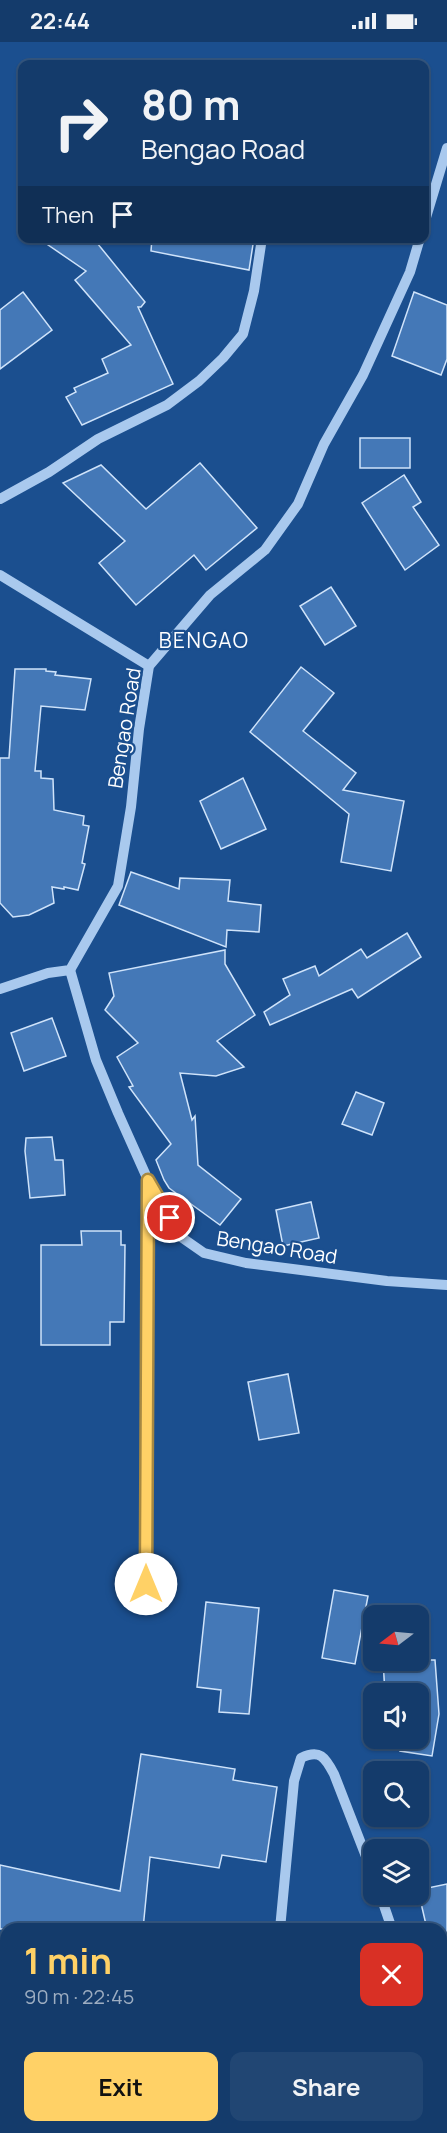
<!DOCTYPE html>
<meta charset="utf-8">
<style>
body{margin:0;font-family:Manrope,sans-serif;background:#214673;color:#f1f3f6;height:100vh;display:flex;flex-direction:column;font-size:22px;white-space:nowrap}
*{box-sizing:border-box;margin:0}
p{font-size:20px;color:#9dadc1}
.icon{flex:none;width:33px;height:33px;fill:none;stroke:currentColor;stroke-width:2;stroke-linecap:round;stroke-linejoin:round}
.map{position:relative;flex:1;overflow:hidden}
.side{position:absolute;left:0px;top:1881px;width:447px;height:210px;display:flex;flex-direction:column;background:#143b6b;border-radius:18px 18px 0 0;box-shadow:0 2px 4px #0004,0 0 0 2px #33557e}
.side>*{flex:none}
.banner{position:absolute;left:18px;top:18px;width:411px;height:183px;border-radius:12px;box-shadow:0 2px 4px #0004,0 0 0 2px #33557e;background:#143b6b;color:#f1f3f6;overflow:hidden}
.needle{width:39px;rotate:254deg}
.tools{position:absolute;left:363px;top:1563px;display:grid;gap:12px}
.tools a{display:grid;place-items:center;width:66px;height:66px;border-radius:12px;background:#143b6b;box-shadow:0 2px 4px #0004,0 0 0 2px #33557e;font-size:30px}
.pin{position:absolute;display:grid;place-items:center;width:51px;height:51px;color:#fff;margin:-26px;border:3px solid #fff;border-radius:50%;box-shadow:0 2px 6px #0007}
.me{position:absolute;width:66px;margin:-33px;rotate:0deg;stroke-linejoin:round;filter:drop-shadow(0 0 4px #0008)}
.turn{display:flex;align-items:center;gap:21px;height:126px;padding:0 24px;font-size:27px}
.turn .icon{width:78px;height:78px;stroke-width:2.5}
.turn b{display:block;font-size:42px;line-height:51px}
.then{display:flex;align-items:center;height:57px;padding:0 24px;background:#0003;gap:12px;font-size:22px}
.round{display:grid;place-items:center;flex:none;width:63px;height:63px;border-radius:12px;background:#214673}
.overview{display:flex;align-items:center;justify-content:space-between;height:102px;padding:0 24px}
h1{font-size:36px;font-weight:700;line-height:45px;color:#ffd166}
.cta{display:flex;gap:12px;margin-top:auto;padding:12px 24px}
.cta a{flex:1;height:69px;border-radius:12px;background:#ffd166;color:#111;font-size:24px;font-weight:700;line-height:69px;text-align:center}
.cta a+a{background:#214673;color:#f1f3f6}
.status{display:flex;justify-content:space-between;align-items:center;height:42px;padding:0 30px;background:#143b6b;direction:ltr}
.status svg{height:16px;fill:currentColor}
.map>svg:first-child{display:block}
.building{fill:#4478b7;stroke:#cfe3fa;stroke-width:1.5}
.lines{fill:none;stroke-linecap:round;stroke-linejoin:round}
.minor{stroke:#a9c9ee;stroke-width:10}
.major{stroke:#f0f6ff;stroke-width:15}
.route-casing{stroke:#a68842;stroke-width:15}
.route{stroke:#ffd166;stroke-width:10}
.labels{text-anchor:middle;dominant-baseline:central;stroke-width:4.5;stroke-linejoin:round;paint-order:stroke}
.street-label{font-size:20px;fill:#fff;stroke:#1b4f8f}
.neighbourhood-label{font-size:21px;letter-spacing:1.5px;fill:#fff;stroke:#1b4f8f}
</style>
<div class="status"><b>22:44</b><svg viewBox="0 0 49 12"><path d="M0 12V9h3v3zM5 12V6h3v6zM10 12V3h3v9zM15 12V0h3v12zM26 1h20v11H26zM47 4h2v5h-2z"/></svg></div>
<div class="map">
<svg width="447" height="2091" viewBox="0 0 447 2091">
<rect width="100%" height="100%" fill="#1b4f8f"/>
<g class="building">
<path d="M 38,196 L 93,196 L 145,260 L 141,265 L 138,265 L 173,342 L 82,383 L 66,355 L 76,350 L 74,346 L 108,331 L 102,317 L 131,303 L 75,238 L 86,229 Z"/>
<path d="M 152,196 L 254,196 L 249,228 L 151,209 Z"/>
<path d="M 23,250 L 52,288 L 0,327 L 0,268 Z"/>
<path d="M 414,250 L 447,263 L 447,317 L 441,333 L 392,314 Z"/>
<rect x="360" y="396" width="50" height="30"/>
<path d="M 200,421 L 257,486 L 206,528 L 194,513 L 136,563 L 99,521 L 125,499 L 63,441 L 101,423 L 146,467 Z"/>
<path d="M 404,433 L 421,460 L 413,465 L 439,503 L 405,528 L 362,461 Z"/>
<path d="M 331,545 L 356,584 L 325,603 L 300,564 Z"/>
<path d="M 301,625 L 334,651 L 303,689 L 356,731 L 343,748 L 404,759 L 391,829 L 341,820 L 349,772 L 250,690 Z"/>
<path d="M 15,627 L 46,627 L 46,629 L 56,630 L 55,633 L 91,637 L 85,668 L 41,664 L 35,729 L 41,729 L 41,736 L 53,737 L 54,768 L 84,774 L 83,783 L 89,784 L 82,821 L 85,822 L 78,848 L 64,845 L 64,847 L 52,845 L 54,861 L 29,873 L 13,875 L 0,861 L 0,716 L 9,716 Z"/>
<path d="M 243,736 L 266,787 L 221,807 L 200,759 Z"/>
<path d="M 131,830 L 179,847 L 180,836 L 230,838 L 228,859 L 261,863 L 259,890 L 227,888 L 226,905 L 119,863 Z"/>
<path d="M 407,891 L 421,915 L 358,956 L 352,947 L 270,983 L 264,970 L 290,953 L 283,937 L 315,924 L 319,934 L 361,907 L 367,916 Z"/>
<path d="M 225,908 L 225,922 L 255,973 L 217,999 L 244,1025 L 216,1034 L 180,1031 L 192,1078 L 195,1074 L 198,1123 L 241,1157 L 220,1183 L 169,1146 L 164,1138 L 156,1118 L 171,1102 L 129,1045 L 133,1044 L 117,1015 L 138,1001 L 105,968 L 114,954 L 109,931 Z"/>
<path d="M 52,976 L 66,1014 L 24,1029 L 11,991 Z"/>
<path d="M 356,1050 L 384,1061 L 372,1093 L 342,1082 Z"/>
<path d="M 52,1095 L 55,1118 L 63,1118 L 65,1153 L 30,1156 L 25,1109 L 26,1096 Z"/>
<path d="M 311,1160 L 319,1196 L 283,1204 L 276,1168 Z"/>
<path d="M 81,1189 L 121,1189 L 121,1203 L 125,1203 L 124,1280 L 110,1280 L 110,1303 L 41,1303 L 41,1203 L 82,1203 Z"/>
<path d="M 288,1332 L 299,1391 L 259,1398 L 248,1340 Z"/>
<path d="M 334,1548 L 368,1554 L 355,1622 L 322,1616 Z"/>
<path d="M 206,1560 L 259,1566 L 249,1672 L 219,1670 L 221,1648 L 197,1645 Z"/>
<path d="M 383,1618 L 435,1618 L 439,1672 L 432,1714 L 400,1709 L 402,1696 L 418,1696 L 418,1652 L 385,1652 Z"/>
<path d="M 141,1712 L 235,1727 L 233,1738 L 277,1745 L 266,1820 L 222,1813 L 219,1826 L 150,1815 L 143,1887 L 0,1887 L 0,1823 L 120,1849 Z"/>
<path d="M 447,1842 L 447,1926 L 441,1927 L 441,1887 L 427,1887 L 418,1848 Z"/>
</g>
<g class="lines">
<g class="minor">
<path d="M 424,182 L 447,106"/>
<path d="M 0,457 L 49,430 L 98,397 L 167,363 L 199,339 L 223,316 L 243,292 L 254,249 L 262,196"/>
<path d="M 0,533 L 149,624"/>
<path d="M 70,928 L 96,1018 L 118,1071 L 148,1138 L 181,1195 L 204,1211 L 246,1221 L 387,1239 L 447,1243"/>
<path d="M 0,947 L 48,931 L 70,928 L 118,844 L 131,765 L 139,687 L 149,624 L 210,553 L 265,508 L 298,462 L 324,402 L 363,333 L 410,230 L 420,196"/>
<path d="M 146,1542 L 148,1138"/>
<path d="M 380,1852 L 392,1887"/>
<path d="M 280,1887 L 294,1739 L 301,1716 C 320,1707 325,1715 334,1732 L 374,1835"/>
<path d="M 441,2000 L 447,2011"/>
<path d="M 268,2091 L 268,2085"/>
</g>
<g class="major">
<path d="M 0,1946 L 6,1948"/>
<path d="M 243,2085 L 249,2091"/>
</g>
</g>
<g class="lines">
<g class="route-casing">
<path id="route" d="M 146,1542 L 148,1138 L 170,1176"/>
</g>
<use href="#route" class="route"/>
</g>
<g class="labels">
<g class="street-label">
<text transform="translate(124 686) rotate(-81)">Bengao Road</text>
<text transform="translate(277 1205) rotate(9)">Bengao Road</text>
</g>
<g class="neighbourhood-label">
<text x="204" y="598">BENGAO</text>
</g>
</g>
</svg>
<div class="tools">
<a><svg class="needle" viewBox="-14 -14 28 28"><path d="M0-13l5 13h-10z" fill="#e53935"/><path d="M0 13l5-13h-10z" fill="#9dadc1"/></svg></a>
<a><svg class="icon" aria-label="sound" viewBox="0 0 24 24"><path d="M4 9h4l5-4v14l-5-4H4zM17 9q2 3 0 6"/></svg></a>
<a><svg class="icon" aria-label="search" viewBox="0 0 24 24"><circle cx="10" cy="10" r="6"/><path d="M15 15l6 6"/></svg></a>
<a><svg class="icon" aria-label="layers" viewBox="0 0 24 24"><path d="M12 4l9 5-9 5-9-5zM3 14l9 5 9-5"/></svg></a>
</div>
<div class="pin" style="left:170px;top:1176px;background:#d93025"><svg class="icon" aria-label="arrive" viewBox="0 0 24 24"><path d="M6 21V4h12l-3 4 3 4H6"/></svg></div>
<svg class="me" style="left:146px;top:1542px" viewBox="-20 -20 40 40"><circle r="19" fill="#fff"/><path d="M0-13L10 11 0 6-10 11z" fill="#ffd166"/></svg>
<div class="banner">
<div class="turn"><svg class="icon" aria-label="right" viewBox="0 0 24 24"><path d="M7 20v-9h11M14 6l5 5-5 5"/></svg><div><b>80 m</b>Bengao Road</div></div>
<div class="then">Then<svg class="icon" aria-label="arrive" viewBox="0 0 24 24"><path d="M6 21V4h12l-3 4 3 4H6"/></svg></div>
</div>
<section class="side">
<div class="overview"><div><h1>1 min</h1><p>90 m · 22:45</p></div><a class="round" style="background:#d93025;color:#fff"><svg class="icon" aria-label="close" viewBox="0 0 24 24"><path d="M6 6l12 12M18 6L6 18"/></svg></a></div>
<div class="cta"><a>Exit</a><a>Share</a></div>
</section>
</div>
